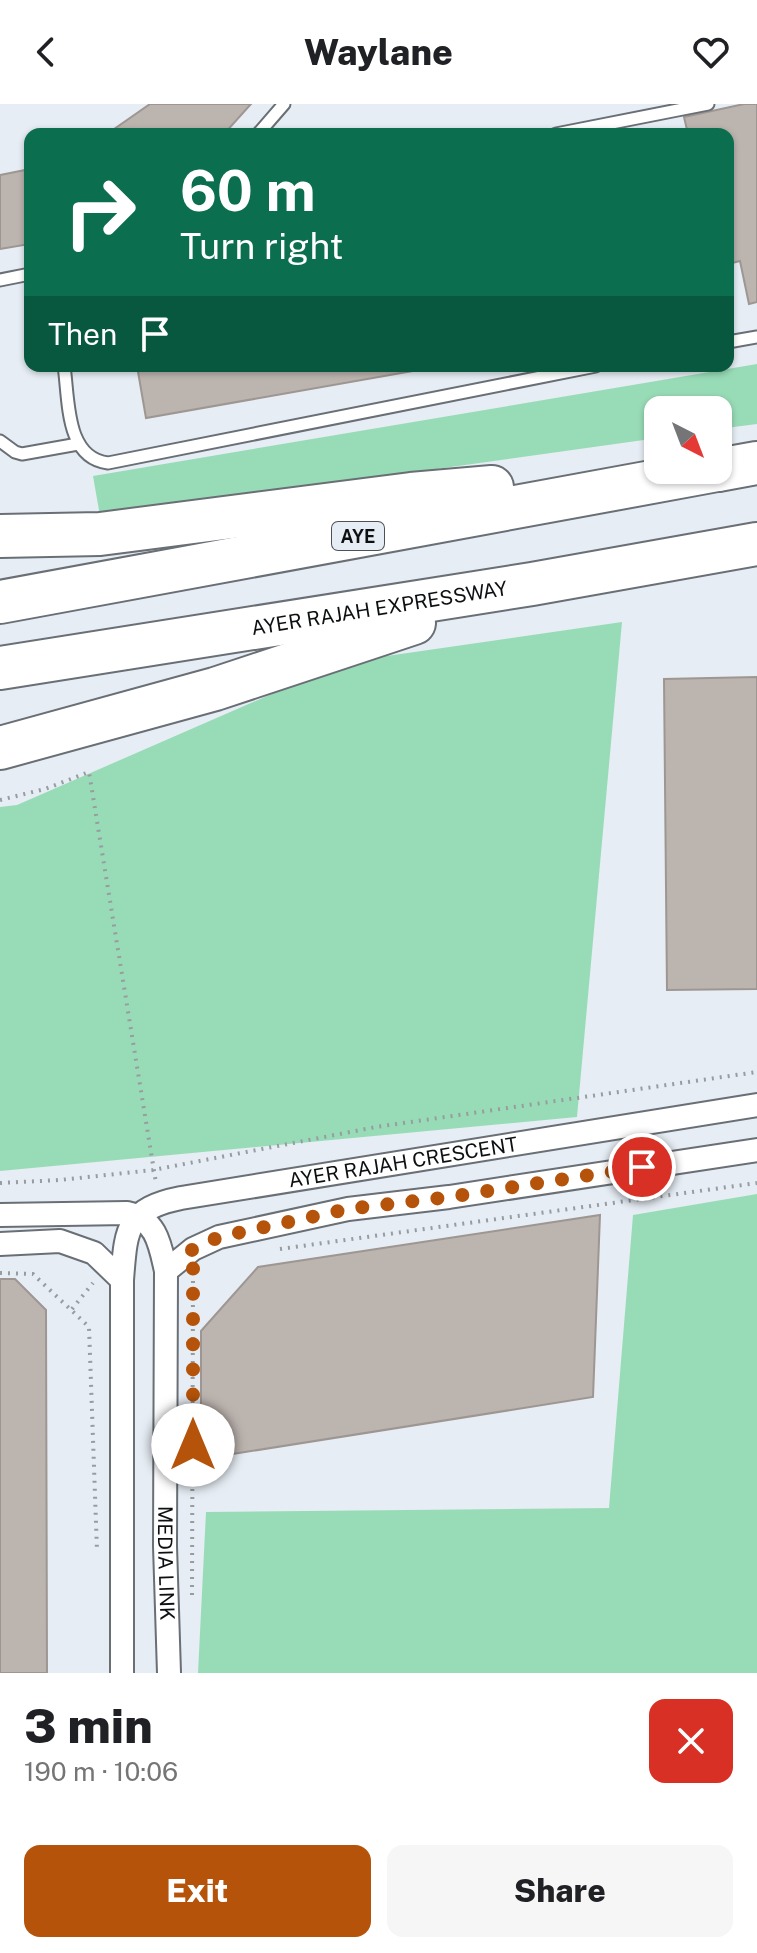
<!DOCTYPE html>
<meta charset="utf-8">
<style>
body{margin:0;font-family:"Public Sans",sans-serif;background:#f6f6f6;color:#202124;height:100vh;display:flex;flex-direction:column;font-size:30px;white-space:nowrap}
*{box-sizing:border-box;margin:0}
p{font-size:26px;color:#757577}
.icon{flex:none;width:44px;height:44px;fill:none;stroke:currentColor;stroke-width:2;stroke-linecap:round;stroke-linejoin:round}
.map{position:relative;height:1569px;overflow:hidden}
.drawer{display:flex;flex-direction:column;background:#fff;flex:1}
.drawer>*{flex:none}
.guide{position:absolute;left:24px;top:24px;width:710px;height:244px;border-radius:16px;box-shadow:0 2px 6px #0004;background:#0b6e4f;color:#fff;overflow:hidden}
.needle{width:52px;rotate:138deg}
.tools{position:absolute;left:644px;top:292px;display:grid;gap:16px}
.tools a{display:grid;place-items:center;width:88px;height:88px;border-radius:16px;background:#fff;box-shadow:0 2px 6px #0004;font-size:40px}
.pin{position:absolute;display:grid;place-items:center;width:68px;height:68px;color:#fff;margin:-34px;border:4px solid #fff;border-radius:50%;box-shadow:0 2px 8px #0007}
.me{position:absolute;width:88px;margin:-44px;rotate:0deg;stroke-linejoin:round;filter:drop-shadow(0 0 6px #0008)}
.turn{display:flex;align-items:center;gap:28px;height:168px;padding:0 24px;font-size:36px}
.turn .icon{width:104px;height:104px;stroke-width:2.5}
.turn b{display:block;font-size:56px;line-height:68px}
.then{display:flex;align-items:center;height:76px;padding:0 24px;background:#0003;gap:16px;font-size:30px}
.round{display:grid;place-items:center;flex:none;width:84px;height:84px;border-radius:16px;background:#f6f6f6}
.summary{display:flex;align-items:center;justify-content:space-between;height:136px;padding:0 24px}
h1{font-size:48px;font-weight:800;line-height:60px}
.button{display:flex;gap:16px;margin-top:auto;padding:16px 24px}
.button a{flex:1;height:92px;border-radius:16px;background:#b45309;color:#fff;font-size:32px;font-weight:800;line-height:92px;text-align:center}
.button a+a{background:#f6f6f6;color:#202124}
header{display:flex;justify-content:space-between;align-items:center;height:104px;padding:0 24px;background:#fff;font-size:36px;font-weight:800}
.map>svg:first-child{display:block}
.green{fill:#98dcb7}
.building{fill:#bcb4af;stroke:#9e9692;stroke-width:2}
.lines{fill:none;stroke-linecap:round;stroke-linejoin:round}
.service-casing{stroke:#696f75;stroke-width:15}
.minor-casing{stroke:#696f75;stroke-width:26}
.motorway-casing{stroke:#696f75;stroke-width:46}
.path{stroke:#979ca1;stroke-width:4;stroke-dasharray:2 6;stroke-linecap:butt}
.service{stroke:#fff;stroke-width:11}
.minor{stroke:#fff;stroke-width:22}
.motorway{stroke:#fff;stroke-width:42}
.route{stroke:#b45309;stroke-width:14;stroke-dasharray:0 25.2}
.labels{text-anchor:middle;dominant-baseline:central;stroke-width:6;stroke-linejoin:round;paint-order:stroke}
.shield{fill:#e6edf4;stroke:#4e5256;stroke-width:2}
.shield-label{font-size:18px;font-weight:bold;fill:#0d1012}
.street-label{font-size:20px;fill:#0d1012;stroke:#e6edf4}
</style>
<header><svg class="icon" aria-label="back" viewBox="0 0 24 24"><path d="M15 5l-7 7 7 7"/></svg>Waylane<svg class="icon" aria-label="heart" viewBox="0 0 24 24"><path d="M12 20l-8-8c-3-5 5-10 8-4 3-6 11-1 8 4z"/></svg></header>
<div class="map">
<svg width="757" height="1569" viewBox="0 0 757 1569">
<rect width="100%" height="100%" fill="#e6edf4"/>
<g class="green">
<path d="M 757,260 L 757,320 L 718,325 L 718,306 L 658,306 L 658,334 L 100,412 L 93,372 Z"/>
<path d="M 622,518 L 577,1013 L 0,1067 L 0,703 L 17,701 L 345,558 Z"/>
<path d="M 757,1090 L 757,1569 L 198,1569 L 206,1408 L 609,1404 L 633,1111 Z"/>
</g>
<g class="building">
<path d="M 150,0 L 251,0 L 224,30 L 107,30 Z"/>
<path d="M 744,0 L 757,0 L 757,198 L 749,200 L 740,157 L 728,160 L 728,30 L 688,30 L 684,13 Z"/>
<path d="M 30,65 L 30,140 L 0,145 L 0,71 Z"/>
<path d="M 137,262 L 441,262 L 146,314 Z"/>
<path d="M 757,573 L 757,885 L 667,886 L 664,575 Z"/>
<path d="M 600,1111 L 593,1293 L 201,1355 L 201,1227 L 258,1163 Z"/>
<path d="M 0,1175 L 15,1175 L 46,1206 L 47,1569 L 0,1569 Z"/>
</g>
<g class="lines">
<g class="service-casing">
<g id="service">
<path d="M 258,30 L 284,0"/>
<path d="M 556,30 L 708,0"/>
<path d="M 0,176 L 30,170"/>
<path d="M 728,238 L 757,233"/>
<path d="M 64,262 C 69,295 65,354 108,359 L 596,262"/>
<path d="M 0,337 L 15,348 L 22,350 L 78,340"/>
</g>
</g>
<g class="minor-casing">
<g id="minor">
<path id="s1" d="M 0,1111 L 127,1109 C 157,1116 160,1141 166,1167 L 165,1442 L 169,1569"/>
<path d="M 0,1140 L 60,1137 L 94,1149 L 122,1176"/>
<path d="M 166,1167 L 193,1145 L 219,1133 L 348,1105 L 449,1093 L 757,1046"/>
<path id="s2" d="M 122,1569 L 122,1176 C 126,1127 125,1105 181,1094 L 757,1001"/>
</g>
</g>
<g class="motorway-casing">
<g id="motorway">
<path d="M 718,366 L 757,359"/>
<path d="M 0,432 L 100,430 L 411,390 L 492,383"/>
<path d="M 0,498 L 717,366"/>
<path id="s3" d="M 0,564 L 532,480 L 757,440"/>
<path d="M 0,644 L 215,585 L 414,519"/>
</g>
</g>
<g class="path">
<path d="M 0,696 L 45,685 L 89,668 L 156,1079"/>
<path d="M 0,1079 L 60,1076 L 153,1066 L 376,1023 L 757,968"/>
<path d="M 280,1145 L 757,1079"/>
<path d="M 0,1169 L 33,1170 L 89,1223 L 97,1447"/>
<path d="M 72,1205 L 93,1179"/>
<path d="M 192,1491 L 193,1175"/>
</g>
<use href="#service" class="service"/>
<use href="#minor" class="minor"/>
<use href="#motorway" class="motorway"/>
</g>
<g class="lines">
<path class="route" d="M 193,1341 L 193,1160 L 185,1152 L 193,1145 L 219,1133 L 348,1105 L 449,1093 L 642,1063"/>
</g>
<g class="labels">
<rect class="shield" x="332" y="418" width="52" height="28" rx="6"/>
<g class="shield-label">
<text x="358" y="432">AYE</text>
</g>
<g class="street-label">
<text stroke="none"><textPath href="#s3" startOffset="384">AYER RAJAH EXPRESSWAY</textPath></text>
<text stroke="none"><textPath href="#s2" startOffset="732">AYER RAJAH CRESCENT</textPath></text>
<text stroke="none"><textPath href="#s1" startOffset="494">MEDIA LINK</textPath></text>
</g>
</g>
</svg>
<div class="tools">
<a><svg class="needle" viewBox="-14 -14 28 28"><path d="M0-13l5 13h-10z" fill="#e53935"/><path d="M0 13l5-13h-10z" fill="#757577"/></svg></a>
</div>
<div class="pin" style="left:642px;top:1063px;background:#d93025"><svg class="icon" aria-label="arrive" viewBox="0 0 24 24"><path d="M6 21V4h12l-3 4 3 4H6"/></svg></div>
<svg class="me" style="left:193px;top:1341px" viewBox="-20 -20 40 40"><circle r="19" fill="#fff"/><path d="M0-13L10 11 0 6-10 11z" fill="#b45309"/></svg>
<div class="guide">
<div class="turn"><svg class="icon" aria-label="right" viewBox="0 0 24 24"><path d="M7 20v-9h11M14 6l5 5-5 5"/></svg><div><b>60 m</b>Turn right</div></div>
<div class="then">Then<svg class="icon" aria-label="arrive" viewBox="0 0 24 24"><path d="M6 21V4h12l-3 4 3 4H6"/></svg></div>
</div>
</div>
<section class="drawer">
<div class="summary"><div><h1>3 min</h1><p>190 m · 10:06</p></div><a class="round" style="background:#d93025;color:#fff"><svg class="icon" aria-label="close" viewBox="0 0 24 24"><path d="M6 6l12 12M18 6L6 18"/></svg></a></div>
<div class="button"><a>Exit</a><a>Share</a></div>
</section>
